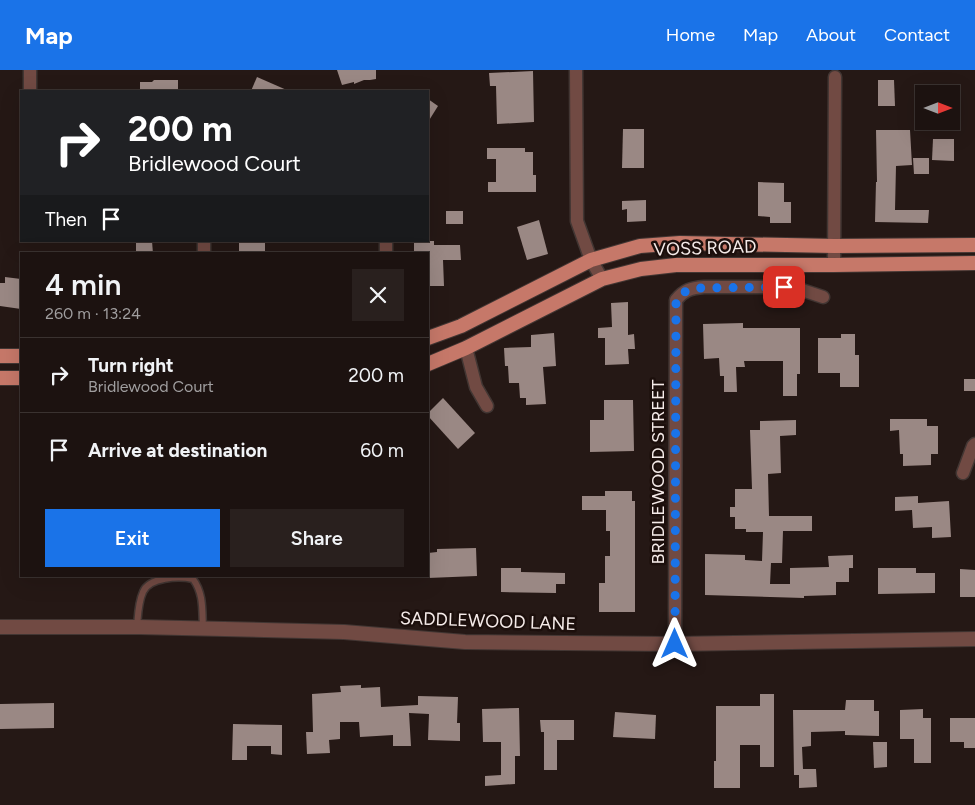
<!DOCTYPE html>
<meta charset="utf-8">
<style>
body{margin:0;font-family:Figtree,sans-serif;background:#29201e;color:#f1f3f6;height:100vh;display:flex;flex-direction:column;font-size:19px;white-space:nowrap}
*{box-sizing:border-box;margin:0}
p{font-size:16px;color:#a09e9f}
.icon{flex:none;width:28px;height:28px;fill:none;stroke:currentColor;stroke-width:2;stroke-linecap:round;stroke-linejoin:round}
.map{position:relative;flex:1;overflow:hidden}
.drawer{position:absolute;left:20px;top:182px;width:409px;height:325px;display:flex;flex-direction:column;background:#1c1210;border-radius:0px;box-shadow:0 5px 20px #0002,0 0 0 1px #3a3230}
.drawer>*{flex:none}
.guide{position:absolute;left:20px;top:20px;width:409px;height:152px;border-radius:0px;box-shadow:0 5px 20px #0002,0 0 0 1px #3a3230;background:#202124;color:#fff;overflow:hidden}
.needle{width:32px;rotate:90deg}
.tools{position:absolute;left:915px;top:15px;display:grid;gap:10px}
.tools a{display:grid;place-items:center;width:45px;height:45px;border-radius:0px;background:#1c1210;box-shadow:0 5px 20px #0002,0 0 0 1px #3a3230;font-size:25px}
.pin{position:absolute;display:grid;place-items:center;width:42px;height:42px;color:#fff;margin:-21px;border-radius:10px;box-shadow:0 2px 8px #0006}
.me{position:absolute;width:55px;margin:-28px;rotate:0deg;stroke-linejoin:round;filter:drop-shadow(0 0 4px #0008)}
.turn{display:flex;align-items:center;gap:18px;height:105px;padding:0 25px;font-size:22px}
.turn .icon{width:65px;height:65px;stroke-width:2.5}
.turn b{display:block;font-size:35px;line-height:42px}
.then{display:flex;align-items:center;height:48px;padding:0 25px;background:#0003;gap:10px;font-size:19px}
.round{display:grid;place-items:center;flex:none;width:52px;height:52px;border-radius:0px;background:#29201e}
.headline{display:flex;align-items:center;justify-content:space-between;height:85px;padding:0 25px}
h1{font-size:30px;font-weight:600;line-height:38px}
.action{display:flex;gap:10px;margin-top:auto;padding:10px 25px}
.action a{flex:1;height:58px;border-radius:0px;background:#1a73e8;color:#fff;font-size:20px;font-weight:600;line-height:58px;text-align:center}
.action a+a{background:#29201e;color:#f1f3f6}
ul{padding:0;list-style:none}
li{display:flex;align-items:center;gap:15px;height:75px;padding:0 25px;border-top:1px solid #3a3230}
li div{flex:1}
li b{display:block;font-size:19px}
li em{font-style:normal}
header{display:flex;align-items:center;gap:30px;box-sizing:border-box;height:70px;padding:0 25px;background:#1a73e8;color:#fff}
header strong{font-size:24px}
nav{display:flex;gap:28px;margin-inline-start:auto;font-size:18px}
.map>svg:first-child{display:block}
.building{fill:#9a8884}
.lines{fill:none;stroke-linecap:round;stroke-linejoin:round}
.service-casing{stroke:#423633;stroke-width:9}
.minor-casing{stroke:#423633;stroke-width:15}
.tertiary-casing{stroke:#423633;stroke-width:16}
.primary-casing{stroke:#423633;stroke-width:16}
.service{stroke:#714a43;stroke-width:6}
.minor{stroke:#714a43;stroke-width:12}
.tertiary{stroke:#714a43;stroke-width:14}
.primary{stroke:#c67869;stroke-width:14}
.route{stroke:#1a73e8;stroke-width:9;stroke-dasharray:0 16.2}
.labels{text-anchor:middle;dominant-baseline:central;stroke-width:5;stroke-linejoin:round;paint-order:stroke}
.street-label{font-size:18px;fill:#f5ebe9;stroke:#1c0f0c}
</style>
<header>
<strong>Map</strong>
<nav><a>Home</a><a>Map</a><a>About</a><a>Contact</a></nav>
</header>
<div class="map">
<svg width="975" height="735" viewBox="0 0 975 735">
<rect width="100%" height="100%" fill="#251815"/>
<g class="building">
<path d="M 337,0 L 376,0 L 376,9 L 370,10 L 364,10 L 354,14 L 354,12 L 342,15 Z"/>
<path d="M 533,1 L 534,52 L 497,54 L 496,16 L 490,16 L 489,3 Z"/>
<path d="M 257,7 L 289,21 L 251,21 Z"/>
<path d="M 154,10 L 178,10 L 178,21 L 140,21 L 140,12 L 152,12 Z"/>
<path d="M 878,10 L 894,10 L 895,36 L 878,36 Z"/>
<path d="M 428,29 L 438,36 L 428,52 Z"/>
<path d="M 623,59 L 644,59 L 644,98 L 622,98 Z"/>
<path d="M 876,60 L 910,60 L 912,95 L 896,96 L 895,140 L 929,140 L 928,153 L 875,152 L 876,112 L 877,112 Z"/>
<path d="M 933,69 L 954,69 L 954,91 L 932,90 Z"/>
<path d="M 487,78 L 525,78 L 525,82 L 533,82 L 533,105 L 536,105 L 536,122 L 488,122 L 488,112 L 496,112 L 496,89 L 487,89 Z"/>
<path d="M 913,88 L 929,88 L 929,104 L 914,104 Z"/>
<path d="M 758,112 L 784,113 L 784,132 L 791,132 L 791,153 L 770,153 L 770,147 L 758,146 Z"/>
<path d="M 646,130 L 646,151 L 627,152 L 627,139 L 622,140 L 622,131 Z"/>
<rect x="446" y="141" width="17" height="13"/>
<path d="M 539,150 L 548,184 L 527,190 L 517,157 Z"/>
<path d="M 136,171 L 152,171 L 153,184 L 136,184 Z"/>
<path d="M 244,171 L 265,171 L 265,184 L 239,184 L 239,172 L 244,172 Z"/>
<path d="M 414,171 L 434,171 L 434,175 L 460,175 L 461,190 L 443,190 L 444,216 L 428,216 L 428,184 L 422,184 L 422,182 L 414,182 Z"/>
<path d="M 5,207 L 21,209 L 21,239 L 0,236 L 0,213 L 5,213 Z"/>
<path d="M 628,232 L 628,265 L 634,264 L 635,279 L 628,279 L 629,294 L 605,295 L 605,268 L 598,268 L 598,258 L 612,257 L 611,233 Z"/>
<path d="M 743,253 L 743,258 L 800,258 L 800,304 L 797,304 L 797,326 L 783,326 L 783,291 L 744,291 L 745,297 L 736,297 L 737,322 L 724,322 L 724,306 L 720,306 L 719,288 L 704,289 L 703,254 Z"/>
<path d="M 554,263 L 556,296 L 543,297 L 546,334 L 526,335 L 526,328 L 520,328 L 519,313 L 509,313 L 508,296 L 505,296 L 504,278 L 531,277 L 531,265 Z"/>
<path d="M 841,264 L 855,264 L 855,285 L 859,285 L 859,317 L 840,317 L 840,303 L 818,303 L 818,268 L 841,268 Z"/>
<rect x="964" y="309" width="11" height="12"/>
<path d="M 443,328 L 475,363 L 458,379 L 428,346 L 428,343 Z"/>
<path d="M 604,330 L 633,330 L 634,381 L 590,382 L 590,350 L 604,350 Z"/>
<path d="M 890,349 L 927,349 L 927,356 L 938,356 L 938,384 L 931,384 L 931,395 L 903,396 L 903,384 L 900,384 L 899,360 L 890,361 Z"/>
<path d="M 796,350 L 796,365 L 780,366 L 781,403 L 768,404 L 769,446 L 812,446 L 812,461 L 783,461 L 782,493 L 771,493 L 770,514 L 790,514 L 790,498 L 829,497 L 828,486 L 853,485 L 853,498 L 849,498 L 849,512 L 836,512 L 836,525 L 804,526 L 804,528 L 705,525 L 705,484 L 745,485 L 745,490 L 762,491 L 763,462 L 746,462 L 746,459 L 735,459 L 735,447 L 730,447 L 730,437 L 735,437 L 735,419 L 752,419 L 750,360 L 760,360 L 760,351 Z"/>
<path d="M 605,421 L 632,421 L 632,431 L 635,431 L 635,542 L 599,542 L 599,513 L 605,513 L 605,486 L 610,486 L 610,461 L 606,461 L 606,440 L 582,440 L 582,426 L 605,426 Z"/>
<path d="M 918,426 L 918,433 L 949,431 L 951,467 L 932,468 L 932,457 L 913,458 L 912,440 L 895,441 L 895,427 Z"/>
<path d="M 476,478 L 477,506 L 428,508 L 428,483 L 437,482 L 437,479 Z"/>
<path d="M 501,498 L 521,498 L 521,502 L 565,503 L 565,514 L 556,514 L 556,523 L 501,522 Z"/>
<path d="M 878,498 L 916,498 L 916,503 L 935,503 L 935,523 L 878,524 Z"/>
<path d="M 960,499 L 975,500 L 975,527 L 960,527 Z"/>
<path d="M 361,615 L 361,618 L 380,617 L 381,637 L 418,635 L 418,626 L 458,627 L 457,653 L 460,653 L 460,671 L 428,670 L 429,644 L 409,643 L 411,676 L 393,676 L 393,665 L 360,667 L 359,652 L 340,652 L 340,669 L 329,670 L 330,683 L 307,684 L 306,662 L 313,662 L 312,624 L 341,622 L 340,616 Z"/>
<path d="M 760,624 L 774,624 L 774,697 L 760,697 L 760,675 L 740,675 L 740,718 L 714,718 L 714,691 L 716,691 L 716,636 L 760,636 Z"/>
<path d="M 846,630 L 874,630 L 874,641 L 879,641 L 879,666 L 845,665 L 845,661 L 811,662 L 811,676 L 802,677 L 803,699 L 816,699 L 817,717 L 799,718 L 799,705 L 794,705 L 793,640 L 845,640 Z"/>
<path d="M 54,633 L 54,658 L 0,659 L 0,634 Z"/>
<path d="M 519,638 L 520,686 L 515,686 L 515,714 L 485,716 L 485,706 L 501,705 L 501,672 L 483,672 L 482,639 Z"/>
<path d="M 923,639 L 923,648 L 931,648 L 931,693 L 914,693 L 914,669 L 900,669 L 900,640 Z"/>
<path d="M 615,642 L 656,645 L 655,669 L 613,667 Z"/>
<path d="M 950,648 L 975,648 L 975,678 L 964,678 L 964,672 L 950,672 Z"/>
<path d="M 540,650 L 574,650 L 574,670 L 557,670 L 557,700 L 544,700 L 544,662 L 541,662 Z"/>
<path d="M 233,654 L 282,655 L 282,685 L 271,684 L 271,676 L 247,676 L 247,690 L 232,690 Z"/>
<path d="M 873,672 L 887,672 L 887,697 L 874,698 Z"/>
</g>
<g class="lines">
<g class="service-casing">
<path id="service" d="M 137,557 C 138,546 138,533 143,522 C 149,507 179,506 193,509 C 204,524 202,540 203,559"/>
</g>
<g class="minor-casing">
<g id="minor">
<path d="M 30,0 L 30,21"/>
<path d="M 576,0 L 577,151 L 591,190 L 602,209"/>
<path d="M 204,171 L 204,184"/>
<path d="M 386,171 L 386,184"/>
<path d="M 834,195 L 835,7"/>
<path d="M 466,278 L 476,317 L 487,336"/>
<path d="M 963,403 L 973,376 L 975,374"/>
<path d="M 675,574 L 676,230 C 684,220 691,218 704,217 L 784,217 L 802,220 L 823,227"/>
</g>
</g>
<g class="tertiary-casing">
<path id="tertiary" d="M 0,557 L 139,557 L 344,562 L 465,572 L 675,574 L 975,569"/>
</g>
<g class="primary-casing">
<g id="primary">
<path d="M 428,268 L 461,256 L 591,190 L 640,176 L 680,173 L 834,176 L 975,175"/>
<path d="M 0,286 L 21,286"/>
<path d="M 428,294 L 466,278 L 602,209 L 641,199 L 676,195 L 834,195 L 975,193"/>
<path d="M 0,308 L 21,308"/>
</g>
</g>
<use href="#service" class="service"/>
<use href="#minor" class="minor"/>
<use href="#tertiary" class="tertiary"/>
<use href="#primary" class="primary"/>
</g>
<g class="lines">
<path class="route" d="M 675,574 L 676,230 C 682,223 686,220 696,218 L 784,217"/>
</g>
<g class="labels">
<g class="street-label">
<text transform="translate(705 178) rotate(-2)">VOSS ROAD</text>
<text transform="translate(658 402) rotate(-90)">BRIDLEWOOD STREET</text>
<text transform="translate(488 551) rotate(2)">SADDLEWOOD LANE</text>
</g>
</g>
</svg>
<div class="tools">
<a><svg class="needle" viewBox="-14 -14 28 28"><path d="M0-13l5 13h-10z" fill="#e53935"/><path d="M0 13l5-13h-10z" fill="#a09e9f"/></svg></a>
</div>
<div class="pin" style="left:784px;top:217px;background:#d93025"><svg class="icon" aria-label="arrive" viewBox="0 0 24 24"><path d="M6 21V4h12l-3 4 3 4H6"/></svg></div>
<svg class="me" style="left:675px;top:574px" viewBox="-20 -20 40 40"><path d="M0-17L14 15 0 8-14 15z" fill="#1a73e8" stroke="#fff" stroke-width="4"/></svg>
<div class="guide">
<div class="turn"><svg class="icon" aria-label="right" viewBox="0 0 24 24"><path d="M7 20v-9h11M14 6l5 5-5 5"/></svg><div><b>200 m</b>Bridlewood Court</div></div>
<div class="then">Then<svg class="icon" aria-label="arrive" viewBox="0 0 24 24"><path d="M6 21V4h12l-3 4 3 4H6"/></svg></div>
</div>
<section class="drawer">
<div class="headline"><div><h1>4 min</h1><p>260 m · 13:24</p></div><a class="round"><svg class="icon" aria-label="close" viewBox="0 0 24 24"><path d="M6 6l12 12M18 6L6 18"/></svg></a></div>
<ul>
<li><svg class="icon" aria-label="right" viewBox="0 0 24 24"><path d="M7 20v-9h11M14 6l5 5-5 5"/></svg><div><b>Turn right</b><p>Bridlewood Court</p></div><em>200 m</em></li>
<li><svg class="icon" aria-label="arrive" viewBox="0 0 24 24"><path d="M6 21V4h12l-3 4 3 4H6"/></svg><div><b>Arrive at destination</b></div><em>60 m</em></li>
</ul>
<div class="action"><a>Exit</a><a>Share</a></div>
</section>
</div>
